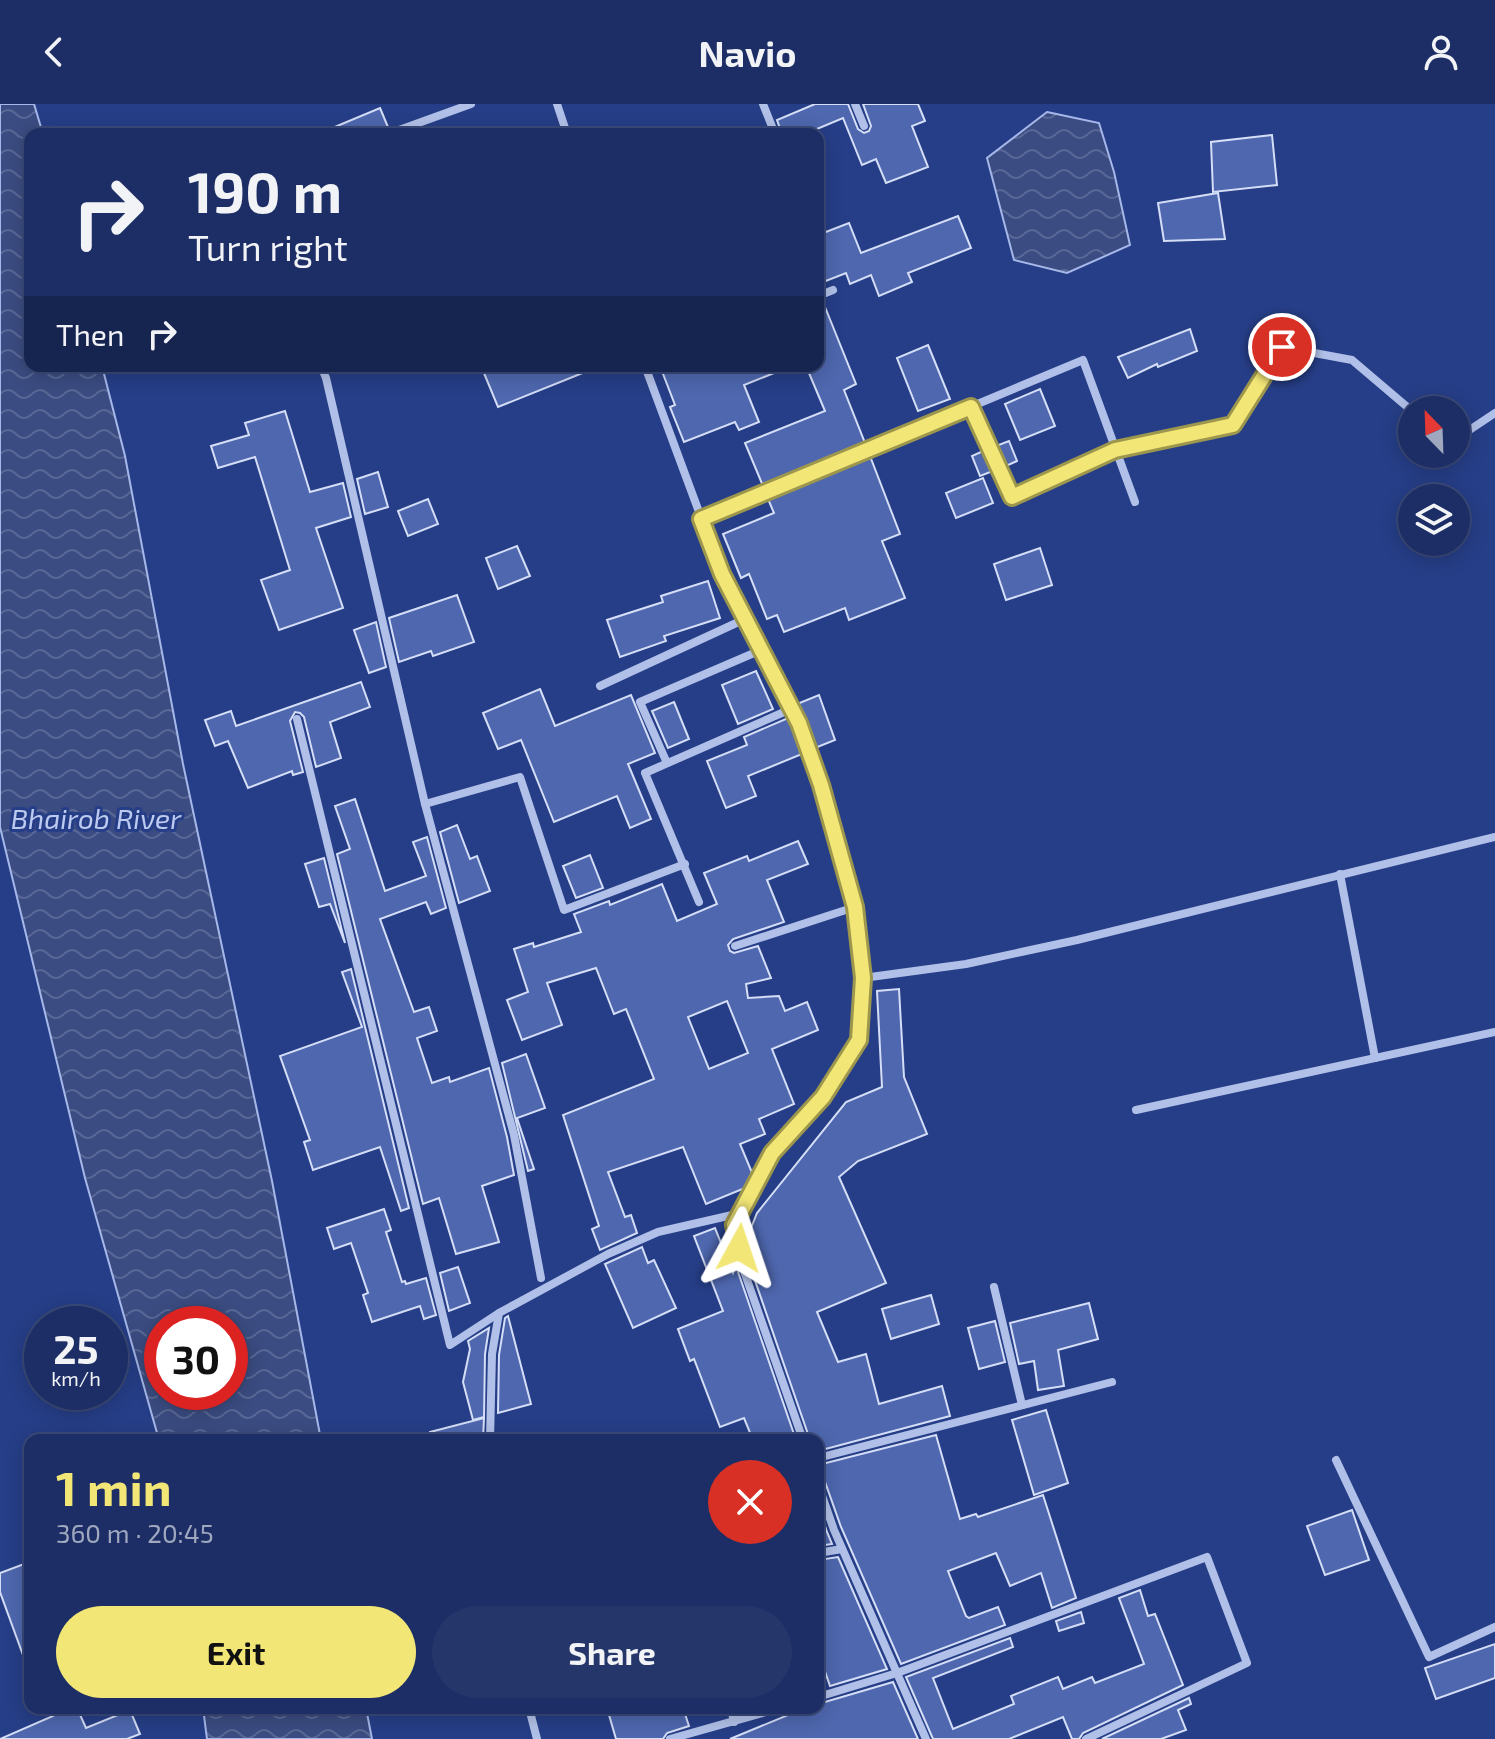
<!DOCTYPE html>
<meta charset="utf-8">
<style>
body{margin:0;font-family:"Exo 2",sans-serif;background:#25366b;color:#f1f3f6;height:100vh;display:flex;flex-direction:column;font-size:30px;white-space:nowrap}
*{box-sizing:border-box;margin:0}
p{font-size:26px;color:#a0a8bf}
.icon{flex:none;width:44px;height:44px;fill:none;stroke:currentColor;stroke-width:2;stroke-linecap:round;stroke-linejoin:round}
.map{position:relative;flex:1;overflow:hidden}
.panel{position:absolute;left:24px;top:1330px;width:800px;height:280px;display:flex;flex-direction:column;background:#1c2e65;border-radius:16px;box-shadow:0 4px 20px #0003,0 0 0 2px #3a4a79}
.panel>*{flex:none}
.banner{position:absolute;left:24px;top:24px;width:800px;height:244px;border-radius:16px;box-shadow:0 4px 20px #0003,0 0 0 2px #3a4a79;background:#1c2e65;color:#f1f3f6;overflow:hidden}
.needle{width:52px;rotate:337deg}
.buttons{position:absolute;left:1398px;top:292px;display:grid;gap:16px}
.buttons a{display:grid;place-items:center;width:72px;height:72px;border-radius:50%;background:#1c2e65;box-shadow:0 4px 20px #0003,0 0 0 2px #3a4a79;font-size:40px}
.speed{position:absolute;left:24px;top:1202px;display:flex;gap:16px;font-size:40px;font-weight:700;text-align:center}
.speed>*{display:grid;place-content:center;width:104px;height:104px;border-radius:50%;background:#1c2e65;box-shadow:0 4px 20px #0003,0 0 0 2px #3a4a79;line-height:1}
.speed small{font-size:20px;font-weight:400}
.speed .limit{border:12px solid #d22;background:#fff;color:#111}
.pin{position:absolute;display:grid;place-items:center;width:68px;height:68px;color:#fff;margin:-34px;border:4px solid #fff;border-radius:50%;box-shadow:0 2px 8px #0007}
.me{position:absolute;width:88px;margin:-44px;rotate:5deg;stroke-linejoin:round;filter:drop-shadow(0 0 6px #0008)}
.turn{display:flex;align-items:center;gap:28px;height:168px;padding:0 32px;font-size:36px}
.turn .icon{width:104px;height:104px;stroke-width:2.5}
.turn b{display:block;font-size:56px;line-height:68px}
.then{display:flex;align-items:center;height:76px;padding:0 32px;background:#0003;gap:16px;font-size:30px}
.round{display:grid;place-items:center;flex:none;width:84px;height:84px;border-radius:42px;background:#25366b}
.headline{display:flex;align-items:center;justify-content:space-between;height:136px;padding:0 32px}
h1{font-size:48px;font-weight:700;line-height:60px;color:#f2e676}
.cta{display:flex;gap:16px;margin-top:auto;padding:16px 32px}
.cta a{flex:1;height:92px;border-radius:48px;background:#f2e676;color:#111;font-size:32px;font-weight:700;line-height:92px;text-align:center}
.cta a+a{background:#25366b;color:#f1f3f6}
header{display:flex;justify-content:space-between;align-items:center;height:104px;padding:0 32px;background:#1c2e65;font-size:36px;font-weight:700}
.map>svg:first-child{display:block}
.water{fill:url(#water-waves);stroke:#a6b8e9;stroke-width:2;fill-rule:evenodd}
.building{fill:#4e67ae;stroke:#d5def7;stroke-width:2;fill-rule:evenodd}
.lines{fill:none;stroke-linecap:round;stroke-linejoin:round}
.minor{stroke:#b1c0e8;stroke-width:8}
.route-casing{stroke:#9d964d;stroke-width:20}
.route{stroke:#f2e676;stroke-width:14}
.labels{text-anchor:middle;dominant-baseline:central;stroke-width:6;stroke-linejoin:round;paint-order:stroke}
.water-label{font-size:28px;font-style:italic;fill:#bdcaf0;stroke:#263e87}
</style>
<header><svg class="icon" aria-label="back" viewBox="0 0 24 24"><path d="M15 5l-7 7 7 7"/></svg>Navio<svg class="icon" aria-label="person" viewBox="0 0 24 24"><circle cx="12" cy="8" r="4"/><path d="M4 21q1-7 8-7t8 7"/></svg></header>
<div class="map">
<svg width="1495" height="1635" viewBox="0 0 1495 1635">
<defs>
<pattern id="water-waves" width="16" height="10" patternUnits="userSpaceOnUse" patternTransform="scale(2)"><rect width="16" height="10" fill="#3b4c82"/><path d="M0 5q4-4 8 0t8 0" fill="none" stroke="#586795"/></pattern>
</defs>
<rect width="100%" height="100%" fill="#263e87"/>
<g class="water">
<path d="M 0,0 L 34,0 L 43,30 L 30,30 L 30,262 L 102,262 L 125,352 L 183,660 L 272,1077 L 321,1336 L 159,1336 L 85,1074 L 0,723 ZM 162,1220 L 230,1220 L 230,1288 L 162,1288 Z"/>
<path d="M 1047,8 L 1099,19 L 1114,68 L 1130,141 L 1067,169 L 1014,156 L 987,54 Z"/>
<path d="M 203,1604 L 366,1604 L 372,1635 L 207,1635 Z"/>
</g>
<g class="building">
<path d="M 815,0 L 848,0 L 858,25 L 864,29 L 869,27 L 871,22 L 863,0 L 918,0 L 925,17 L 912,22 L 928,63 L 886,79 L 876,55 L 862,61 L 843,14 L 805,30 L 782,30 L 777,16 Z"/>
<path d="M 380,4 L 388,23 L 381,30 L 318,30 Z"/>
<path d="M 1272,31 L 1277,81 L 1213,88 L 1211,38 Z"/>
<path d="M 1218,89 L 1225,135 L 1164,137 L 1158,99 Z"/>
<path d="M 958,112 L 971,144 L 908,169 L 912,178 L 879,192 L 871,171 L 850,180 L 846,169 L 818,180 L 818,131 L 849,119 L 861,149 Z"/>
<path d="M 823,198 L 856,280 L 844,286 L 865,339 L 763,382 L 745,339 L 825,307 L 806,262 L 818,262 L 818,199 Z"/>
<path d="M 1190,225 L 1197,247 L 1158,263 L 1157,260 L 1128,274 L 1118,253 Z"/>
<path d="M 928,241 L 950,295 L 918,307 L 897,254 Z"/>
<path d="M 481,262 L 600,262 L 498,303 Z"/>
<path d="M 660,262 L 789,262 L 789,263 L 744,281 L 759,318 L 739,326 L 735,318 L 684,338 L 670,303 L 675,301 Z"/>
<path d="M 1040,285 L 1055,322 L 1020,336 L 1005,300 Z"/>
<path d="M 285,307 L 310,388 L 343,379 L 351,413 L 316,424 L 343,504 L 279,526 L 261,476 L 290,466 L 255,353 L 218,364 L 211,342 L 249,331 L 245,319 Z"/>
<path d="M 1009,337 L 1017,357 L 1006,362 L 996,342 Z"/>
<path d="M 983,347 L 993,367 L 980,372 L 972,352 Z"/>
<path d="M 870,352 L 900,430 L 882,437 L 905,494 L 849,516 L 845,504 L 784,528 L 777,511 L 767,515 L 749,470 L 741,474 L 723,430 L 774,409 L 768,395 Z"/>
<path d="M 378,368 L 388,403 L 365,410 L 357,375 Z"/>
<path d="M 983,374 L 993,399 L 956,414 L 946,389 Z"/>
<path d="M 428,395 L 438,420 L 408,432 L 398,407 Z"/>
<path d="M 517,442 L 530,472 L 498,485 L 486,454 Z"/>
<path d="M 1040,444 L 1052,481 L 1006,496 L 994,460 Z"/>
<path d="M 708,477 L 720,514 L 664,532 L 666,537 L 620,553 L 607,516 L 663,498 L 661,492 Z"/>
<path d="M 457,491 L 474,538 L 433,552 L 431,547 L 399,558 L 389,514 Z"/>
<path d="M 376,518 L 386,563 L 369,569 L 354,526 Z"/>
<path d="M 756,567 L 773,605 L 738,620 L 722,581 Z"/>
<path d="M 361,578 L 370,603 L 330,618 L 341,654 L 316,663 L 304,613 L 300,609 L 295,608 L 290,617 L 303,668 L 293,671 L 292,667 L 248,684 L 228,637 L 215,642 L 205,616 L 231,607 L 236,622 Z"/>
<path d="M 540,585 L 555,622 L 631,591 L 655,649 L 628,660 L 651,715 L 630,724 L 617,692 L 554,718 L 521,636 L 498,645 L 483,609 Z"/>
<path d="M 819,591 L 835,636 L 815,644 L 797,600 Z"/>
<path d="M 674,598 L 689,635 L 668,644 L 652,607 Z"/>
<path d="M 788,614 L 802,650 L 748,672 L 756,692 L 726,704 L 707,657 L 747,641 L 744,633 Z"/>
<path d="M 355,695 L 385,787 L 426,772 L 413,738 L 427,733 L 446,804 L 431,810 L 426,798 L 380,815 L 414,908 L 429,903 L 437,927 L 417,934 L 432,979 L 449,973 L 450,978 L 489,964 L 507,1033 L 514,1071 L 482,1082 L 499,1138 L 456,1150 L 439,1094 L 423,1100 L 337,750 L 350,745 L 335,702 Z"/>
<path d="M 457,721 L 470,755 L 477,752 L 490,787 L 459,799 L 440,728 Z"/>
<path d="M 798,737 L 808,760 L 767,776 L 784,818 L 733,835 L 728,841 L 730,847 L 734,849 L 758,842 L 771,874 L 746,880 L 748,894 L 779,892 L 785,907 L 807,898 L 818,926 L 772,945 L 794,1000 L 759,1015 L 765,1030 L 740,1040 L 753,1071 L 745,1084 L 706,1100 L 683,1043 L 608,1068 L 625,1113 L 631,1111 L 637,1129 L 600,1146 L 592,1125 L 599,1122 L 563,1011 L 654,975 L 626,905 L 614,910 L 596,864 L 547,879 L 562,921 L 522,936 L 507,896 L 528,888 L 514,845 L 533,839 L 534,843 L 581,828 L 574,810 L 609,797 L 610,801 L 662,780 L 677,817 L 717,800 L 704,769 L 747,752 L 749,757 ZM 727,897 L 748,949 L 709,965 L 688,913 Z"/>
<path d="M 590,751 L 603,784 L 576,794 L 563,762 Z"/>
<path d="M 324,754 L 345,839 L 330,800 L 319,803 L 305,760 Z"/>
<path d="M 351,865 L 409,1104 L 401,1107 L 380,1043 L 313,1066 L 304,1038 L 310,1036 L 280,952 L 362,923 L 342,868 Z"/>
<path d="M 899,885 L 904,973 L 927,1030 L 858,1057 L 839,1073 L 886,1179 L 817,1208 L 838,1258 L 866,1250 L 879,1300 L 942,1282 L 950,1312 L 818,1347 L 818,1336 L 810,1336 L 751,1165 L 745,1139 L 757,1109 L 846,998 L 882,983 L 877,887 Z"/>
<path d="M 526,950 L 545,1004 L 517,1014 L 534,1065 L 528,1067 L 502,959 Z"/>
<path d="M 384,1105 L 391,1126 L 386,1128 L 402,1178 L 405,1177 L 406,1180 L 426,1174 L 436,1211 L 424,1215 L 420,1202 L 372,1218 L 363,1191 L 368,1189 L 351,1139 L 334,1145 L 327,1124 Z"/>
<path d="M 715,1124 L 733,1169 L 736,1162 L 796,1336 L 753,1336 L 744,1314 L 720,1323 L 694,1255 L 690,1257 L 678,1225 L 723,1207 L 694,1132 Z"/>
<path d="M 642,1143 L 648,1159 L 654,1156 L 676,1204 L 633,1224 L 605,1160 Z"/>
<path d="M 458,1163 L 470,1199 L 449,1207 L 440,1169 Z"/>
<path d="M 931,1191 L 939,1220 L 891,1235 L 882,1205 Z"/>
<path d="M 1089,1199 L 1098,1235 L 1058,1246 L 1064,1282 L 1038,1286 L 1034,1257 L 1019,1260 L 1010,1219 Z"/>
<path d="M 508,1212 L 531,1300 L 498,1309 L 499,1251 L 505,1214 Z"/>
<path d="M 995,1217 L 1005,1258 L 979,1265 L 968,1224 Z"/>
<path d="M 489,1224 L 485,1250 L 484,1313 L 473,1316 L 463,1278 L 470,1245 L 468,1237 Z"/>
<path d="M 1046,1306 L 1068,1379 L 1034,1391 L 1012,1316 Z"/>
<path d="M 484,1314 L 483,1336 L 431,1336 L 430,1328 Z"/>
<path d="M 936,1331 L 960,1415 L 976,1410 L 978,1413 L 1043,1391 L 1076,1494 L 1052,1504 L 1041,1469 L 1010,1482 L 996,1449 L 948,1467 L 966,1512 L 969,1514 L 998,1503 L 1005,1521 L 901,1560 L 841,1423 L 825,1378 L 818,1373 L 818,1361 Z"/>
<path d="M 818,1401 L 827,1428 L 832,1440 L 818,1442 Z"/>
<path d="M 1352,1406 L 1369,1456 L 1325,1471 L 1307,1422 Z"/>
<path d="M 838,1453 L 887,1565 L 830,1582 L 818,1547 L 818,1456 Z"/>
<path d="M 24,1460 L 30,1476 L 30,1562 L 27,1562 L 0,1488 L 0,1469 Z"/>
<path d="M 1140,1486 L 1148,1512 L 1155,1510 L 1183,1581 L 1083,1629 L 1079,1635 L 1072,1635 L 1063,1613 L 1009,1635 L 933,1635 L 906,1573 L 1010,1534 L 1013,1543 L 933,1574 L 953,1625 L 1014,1600 L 1011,1592 L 1058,1573 L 1063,1585 L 1092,1573 L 1095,1579 L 1144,1560 L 1119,1494 Z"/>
<path d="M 1081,1508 L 1084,1519 L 1059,1527 L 1056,1517 Z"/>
<path d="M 1495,1540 L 1495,1574 L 1436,1595 L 1425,1564 Z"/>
<path d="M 893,1578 L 918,1635 L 730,1635 L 805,1604 L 818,1604 L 818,1600 Z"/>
<path d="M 1189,1594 L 1191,1600 L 1178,1606 L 1186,1626 L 1161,1635 L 1102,1635 Z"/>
<path d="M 49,1604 L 77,1604 L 86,1624 L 130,1606 L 140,1630 L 127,1635 L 0,1635 L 53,1612 Z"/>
<path d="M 607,1604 L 683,1604 L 689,1622 L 667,1629 L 663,1635 L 616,1635 Z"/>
</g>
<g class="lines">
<g class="minor">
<path d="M 557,0 L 567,30"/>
<path d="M 763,0 L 775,30"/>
<path d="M 855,0 L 864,22"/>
<path d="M 388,30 L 471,0"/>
<path d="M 818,192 L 833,186"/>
<path d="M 321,262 L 326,274 L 425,700 L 514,1031 L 541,1174"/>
<path d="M 645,262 L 722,470 L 799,619 L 821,681 L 855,803 L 863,874 L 859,936 L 823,993 L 772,1049 L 734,1121 L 744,1167 L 803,1336"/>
<path d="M 971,303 L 1012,393 L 1115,346 L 1233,321 L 1282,243 L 1352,256 L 1412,307"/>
<path d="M 1456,335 L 1495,309"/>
<path d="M 701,415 L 1083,256 L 1135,398"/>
<path d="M 600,582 L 745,515"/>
<path d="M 297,615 L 450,1241 L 499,1209"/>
<path d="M 667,659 L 640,598 L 761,546"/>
<path d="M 425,700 L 520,673 L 564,806 L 685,760"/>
<path d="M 1340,770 L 1375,954"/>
<path d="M 699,798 L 645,669 L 791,605"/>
<path d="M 735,842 L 855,803"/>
<path d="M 863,874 L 966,860 L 1077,836 L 1495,733"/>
<path d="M 1136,1006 L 1495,928"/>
<path d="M 994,1183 L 1022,1301"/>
<path d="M 490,1336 L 492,1250 L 499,1209 L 608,1150 L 658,1128 L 741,1109"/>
<path d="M 818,1354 L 1112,1278"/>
<path d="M 1336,1356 L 1429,1553 L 1495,1523"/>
<path d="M 818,1380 L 834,1426 L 926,1635"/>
<path d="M 818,1449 L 842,1445"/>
<path d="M 818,1593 L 897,1569 L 1207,1453 L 1247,1559 L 1086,1635"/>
<path d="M 529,1604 L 537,1635"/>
<path d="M 731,1604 L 734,1618"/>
<path d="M 670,1635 L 780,1604"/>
</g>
</g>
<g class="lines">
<g class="route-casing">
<path id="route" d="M 739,1144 L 734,1121 L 772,1049 L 823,993 L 859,936 L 863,874 L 855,803 L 821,681 L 799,619 L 722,470 L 701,415 L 971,303 L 1012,393 L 1115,346 L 1233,321 L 1282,243"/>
</g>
<use href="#route" class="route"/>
</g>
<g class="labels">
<g class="water-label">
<text x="96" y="714">Bhairob River</text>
</g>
</g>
</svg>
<div class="buttons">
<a><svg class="needle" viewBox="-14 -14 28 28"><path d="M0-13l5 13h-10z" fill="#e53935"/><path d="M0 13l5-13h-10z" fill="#a0a8bf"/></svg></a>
<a><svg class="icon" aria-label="layers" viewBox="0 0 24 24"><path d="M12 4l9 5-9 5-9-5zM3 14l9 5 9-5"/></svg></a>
</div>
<div class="speed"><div>25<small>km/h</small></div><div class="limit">30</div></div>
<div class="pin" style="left:1282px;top:243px;background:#d93025"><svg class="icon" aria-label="arrive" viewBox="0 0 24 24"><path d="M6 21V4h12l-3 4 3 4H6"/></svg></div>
<svg class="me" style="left:739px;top:1144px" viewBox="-20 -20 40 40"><path d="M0-17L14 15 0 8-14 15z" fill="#f2e676" stroke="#fff" stroke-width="4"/></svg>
<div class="banner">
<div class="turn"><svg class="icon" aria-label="right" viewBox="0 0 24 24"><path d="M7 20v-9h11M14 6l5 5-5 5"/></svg><div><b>190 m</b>Turn right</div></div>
<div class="then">Then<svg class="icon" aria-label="right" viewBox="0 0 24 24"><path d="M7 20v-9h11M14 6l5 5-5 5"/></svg></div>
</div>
<section class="panel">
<div class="headline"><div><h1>1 min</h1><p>360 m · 20:45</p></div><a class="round" style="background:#d93025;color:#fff"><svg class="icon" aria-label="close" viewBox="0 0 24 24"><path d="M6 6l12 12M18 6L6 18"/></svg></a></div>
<div class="cta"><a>Exit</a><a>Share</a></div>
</section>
</div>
